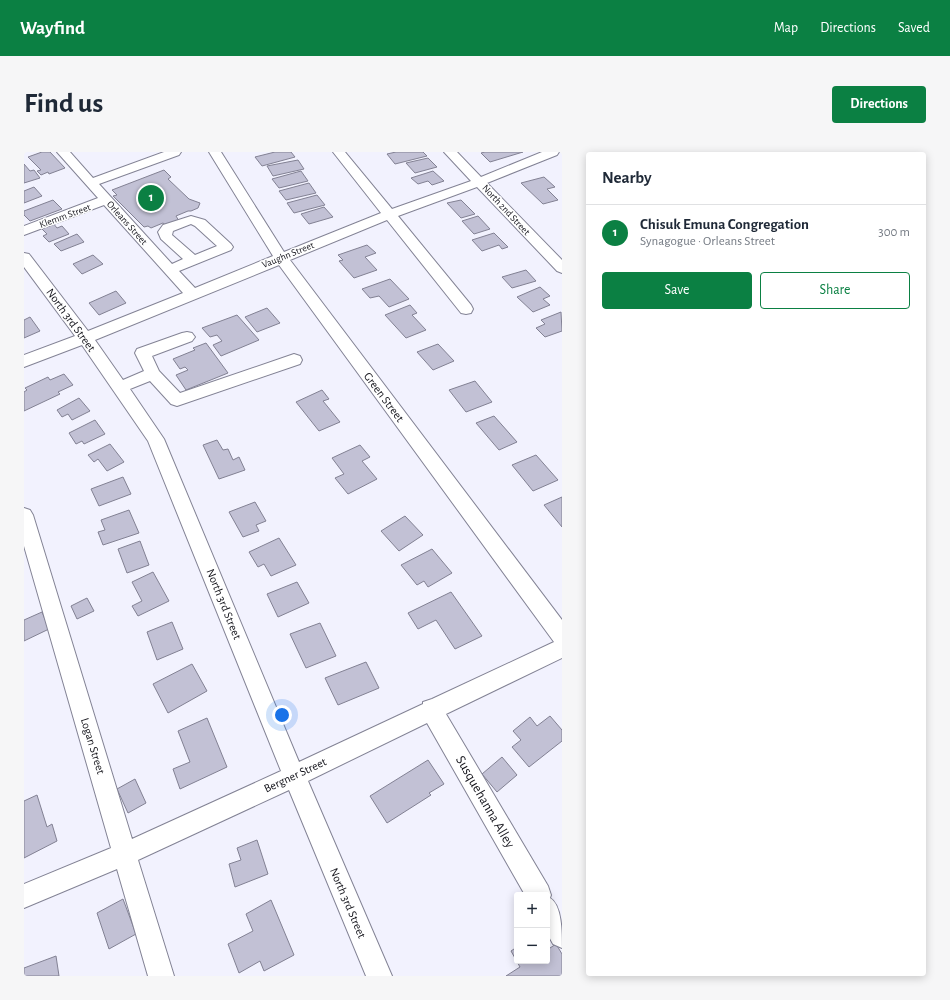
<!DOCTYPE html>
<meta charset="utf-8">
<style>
body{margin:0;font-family:"Alegreya Sans",sans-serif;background:#f6f6f7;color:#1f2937}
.controls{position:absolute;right:12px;bottom:12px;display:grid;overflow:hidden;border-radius:4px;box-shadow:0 2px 10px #0003}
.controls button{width:36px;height:36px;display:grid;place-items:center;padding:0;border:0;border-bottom:1px solid #e0e1e3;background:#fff;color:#1f2937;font:20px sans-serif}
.you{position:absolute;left:258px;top:563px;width:14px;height:14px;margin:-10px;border:3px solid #fff;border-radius:50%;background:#1a73e8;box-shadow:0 0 0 6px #1a73e833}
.badge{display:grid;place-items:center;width:26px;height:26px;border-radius:50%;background:#0b8043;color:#fff;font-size:13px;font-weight:700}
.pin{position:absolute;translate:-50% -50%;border:2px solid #fff;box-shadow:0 1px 4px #0006}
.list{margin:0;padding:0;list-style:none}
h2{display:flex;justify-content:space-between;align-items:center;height:52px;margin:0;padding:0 16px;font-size:17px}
h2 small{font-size:13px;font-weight:400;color:#747a83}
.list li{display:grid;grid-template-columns:26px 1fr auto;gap:12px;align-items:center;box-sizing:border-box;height:56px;padding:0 16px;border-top:1px solid #e0e1e3}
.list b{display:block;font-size:15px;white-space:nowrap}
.list p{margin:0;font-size:13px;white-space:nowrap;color:#747a83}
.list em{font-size:13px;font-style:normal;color:#747a83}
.actions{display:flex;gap:8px;padding:12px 16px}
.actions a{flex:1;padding:9px 0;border:1px solid #0b8043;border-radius:4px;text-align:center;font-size:14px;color:#0b8043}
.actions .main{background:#0b8043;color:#fff}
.map{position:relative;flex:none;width:538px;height:824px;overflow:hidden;border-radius:4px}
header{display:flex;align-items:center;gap:24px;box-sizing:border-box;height:56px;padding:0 20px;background:#0b8043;color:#fff}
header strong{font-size:19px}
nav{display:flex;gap:22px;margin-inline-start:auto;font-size:14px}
.intro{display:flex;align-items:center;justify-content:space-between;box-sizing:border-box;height:96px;padding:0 24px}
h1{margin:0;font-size:28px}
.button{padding:10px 18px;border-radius:4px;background:#0b8043;color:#fff;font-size:14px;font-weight:700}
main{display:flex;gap:24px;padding:0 24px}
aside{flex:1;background:#fff;border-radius:4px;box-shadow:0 2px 10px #0003}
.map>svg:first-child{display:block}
</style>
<header>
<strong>Wayfind</strong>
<nav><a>Map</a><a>Directions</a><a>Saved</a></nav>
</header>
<div class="intro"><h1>Find us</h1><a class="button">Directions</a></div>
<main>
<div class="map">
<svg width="538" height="824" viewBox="0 0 538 824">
<rect width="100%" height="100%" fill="#f2f2fe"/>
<!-- building -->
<path fill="#c2c1d5" stroke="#828193" d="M 18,0 L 26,0 L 41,16 L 25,22 L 24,20 L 17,23 L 13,19 L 17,18 L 4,5 Z
M 251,0 L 267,0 L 271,5 L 238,14 L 231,5 Z
M 372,0 L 399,0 L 403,4 L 371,12 L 363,2 Z
M 461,0 L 499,0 L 466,10 L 457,1 Z
M 404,6 L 413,15 L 391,21 L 382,11 Z
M 274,8 L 280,17 L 249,24 L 243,14 Z
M 0,12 L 6,19 L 10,18 L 16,26 L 0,31 Z
M 140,18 L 147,25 L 144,27 L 165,47 L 176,51 L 174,56 L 167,59 L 164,59 L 152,64 L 155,69 L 143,74 L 139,71 L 127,76 L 124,74 L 120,75 L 89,44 L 93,43 L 88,38 Z
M 277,19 L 284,29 L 255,36 L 248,27 Z
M 409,19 L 420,29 L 408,33 L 404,29 L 394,32 L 387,26 Z
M 520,25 L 531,35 L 523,37 L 534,48 L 519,52 L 497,31 Z
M 285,31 L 292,41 L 262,48 L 255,39 Z
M 10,35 L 18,44 L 0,51 L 0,39 Z
M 293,43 L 301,53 L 270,61 L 263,51 Z
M 29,48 L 38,57 L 6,69 L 0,63 L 0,59 Z
M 437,48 L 451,62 L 437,66 L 423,51 Z
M 300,55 L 309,65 L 285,72 L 277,62 Z
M 454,64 L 466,77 L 450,82 L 438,69 Z
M 29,71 L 33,76 L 38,74 L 45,82 L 25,90 L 19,84 L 23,82 L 17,76 Z
M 470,81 L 484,95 L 478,97 L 475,93 L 458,99 L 448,88 Z
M 53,82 L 60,90 L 37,99 L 30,92 Z
M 343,93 L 352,101 L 341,105 L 353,118 L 330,126 L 315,109 L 319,108 L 314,103 Z
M 69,103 L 79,112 L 58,122 L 49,112 Z
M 502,118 L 512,129 L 488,136 L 478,125 Z
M 366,127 L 385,147 L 365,155 L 355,144 L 346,146 L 338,137 Z
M 516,135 L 526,144 L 519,147 L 526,153 L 509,160 L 493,145 Z
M 92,139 L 102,151 L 75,163 L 65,151 Z
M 386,153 L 393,161 L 388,163 L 402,178 L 382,186 L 361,163 Z
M 243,156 L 256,171 L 233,180 L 221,165 Z
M 537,160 L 538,179 L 521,185 L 512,176 L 521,172 L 517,168 Z
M 213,163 L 235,188 L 197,204 L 189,193 L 198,189 L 193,183 L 186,185 L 178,176 Z
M 6,165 L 16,179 L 0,186 L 0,168 Z
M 182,191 L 204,221 L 162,238 L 152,223 L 164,218 L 161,215 L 156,217 L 149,207 L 171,198 L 169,196 Z
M 414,192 L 430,209 L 409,218 L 393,200 Z
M 40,222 L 49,233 L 34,240 L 36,242 L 0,259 L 0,240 L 3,238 L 1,236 L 24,225 L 26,228 Z
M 451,229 L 468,250 L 442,260 L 425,238 Z
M 298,238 L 305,247 L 299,249 L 316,270 L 295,279 L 272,250 Z
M 55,246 L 66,259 L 48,268 L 44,262 L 38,265 L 33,258 Z
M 470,264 L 493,290 L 475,298 L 452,271 Z
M 71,268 L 81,282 L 60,292 L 58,289 L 52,292 L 45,281 Z
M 193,288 L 199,298 L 204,297 L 209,308 L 215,305 L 221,318 L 195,327 L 179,293 Z
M 86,292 L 100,310 L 83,319 L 74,307 L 70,310 L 64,303 Z
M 336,293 L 346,305 L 338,309 L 353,327 L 324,342 L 311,326 L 320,322 L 308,306 Z
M 512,303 L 534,328 L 509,339 L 488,313 Z
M 99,325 L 107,342 L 75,354 L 67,337 Z
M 538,345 L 538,375 L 520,353 Z
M 231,350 L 242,369 L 232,373 L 235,379 L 219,385 L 205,360 Z
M 105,358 L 115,381 L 79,393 L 74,380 L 81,378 L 77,368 Z
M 381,364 L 399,383 L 375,399 L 357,379 Z
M 255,386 L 272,413 L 247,424 L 240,412 L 234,415 L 225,400 Z
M 116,389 L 125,413 L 103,421 L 94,397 Z
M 408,397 L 428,421 L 404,435 L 400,429 L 393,433 L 377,413 Z
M 129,420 L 145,449 L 114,464 L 108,454 L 118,449 L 108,430 Z
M 273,430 L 285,451 L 254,465 L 243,442 Z
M 427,440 L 458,484 L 431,497 L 412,468 L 394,477 L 384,461 Z
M 63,446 L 70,459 L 53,467 L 47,454 Z
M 18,460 L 25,477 L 0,489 L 0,468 Z
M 148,470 L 159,497 L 133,508 L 123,480 Z
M 296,471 L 312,504 L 282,516 L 266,482 Z
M 342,510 L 355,536 L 314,553 L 301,526 Z
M 168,512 L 183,539 L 144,561 L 129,532 Z
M 526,564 L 538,578 L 538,589 L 505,615 L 488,595 L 497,588 L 489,579 L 506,565 L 513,574 Z
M 183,566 L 203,615 L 156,637 L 149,617 L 166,610 L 154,579 Z
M 478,605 L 493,623 L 473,640 L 458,622 Z
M 404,608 L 420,632 L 405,641 L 407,643 L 363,671 L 346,644 Z
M 111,627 L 122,651 L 104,661 L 93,637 Z
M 13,643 L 23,675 L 28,672 L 33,689 L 0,706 L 0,649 Z
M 233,688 L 244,722 L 211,735 L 205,712 L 217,708 L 213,696 Z
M 99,747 L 112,782 L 85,797 L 73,761 Z
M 247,748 L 270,803 L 240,819 L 236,809 L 215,821 L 204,792 L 229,779 L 222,762 Z
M 532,792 L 538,802 L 538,824 L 482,824 L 496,815 L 487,799 L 493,795 L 493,809 L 523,809 L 523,798 Z
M 32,804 L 35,824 L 0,824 L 0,816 Z"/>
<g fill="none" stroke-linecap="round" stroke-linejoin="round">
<!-- minor casing -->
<g stroke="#838395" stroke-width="2">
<path id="minor" d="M 33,0 L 46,0 L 69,26 L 140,0 L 157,0 L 155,3 L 75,32 L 148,112 L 159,107 L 137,87 L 134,80 L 139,73 L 167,64 L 181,68 L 207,92 L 209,95 L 207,98 L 155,119 L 171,136 L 249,104 L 185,0 L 197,0 L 260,100 L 357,61 L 309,0 L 321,0 L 368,57 L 447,29 L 420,0 L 433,0 L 457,25 L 518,0 L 535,0 L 533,3 L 463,31 L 538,108 L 538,121 L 533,119 L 453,35 L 374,64 L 447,153 L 449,157 L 447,161 L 442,162 L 437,161 L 363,68 L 266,108 L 538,468 L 538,506 L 422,562 L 524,734 L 527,743 L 526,746 C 538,753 538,780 538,796 L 529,792 L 523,781 L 523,743 L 501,743 L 403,571 L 284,629 L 368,824 L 342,824 L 265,638 L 114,708 L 150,824 L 124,824 L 93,717 L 0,756 L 0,732 L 87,696 L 0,394 L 0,356 L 6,358 L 9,363 L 108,687 L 257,619 L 124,289 L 58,193 L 0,215 L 0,203 L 51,184 L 0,115 L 0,101 L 5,102 L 64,179 L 159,141 L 80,53 L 0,83 L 0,74 L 74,46 ZM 167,72 L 171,74 L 193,94 L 171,103 L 148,83 L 149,79 ZM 255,113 L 530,490 L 408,547 L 399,550 L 399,552 L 275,610 L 140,287 L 106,237 L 126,229 L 147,252 L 153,254 L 276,212 L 278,208 L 276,204 L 270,202 L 156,241 L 135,219 L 128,204 L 168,189 L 171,185 L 168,181 L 163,180 L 158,181 L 113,197 L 111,201 L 120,219 L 99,228 L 71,188 Z"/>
</g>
<!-- minor -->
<use href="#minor" fill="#fff" fill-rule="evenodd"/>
</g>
<g text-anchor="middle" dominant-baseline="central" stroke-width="3" stroke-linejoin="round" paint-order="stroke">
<!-- far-street labels -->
<g font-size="10" fill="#15151c" stroke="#fff">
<text transform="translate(482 58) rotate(47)">North 2nd Street</text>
<text transform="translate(41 64) rotate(-20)">Klemm Street</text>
<text transform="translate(103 71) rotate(48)">Orleans Street</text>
<text transform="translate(264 103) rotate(-22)">Vaughn Street</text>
</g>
<!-- street labels -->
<g font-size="12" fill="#15151c" stroke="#fff">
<text transform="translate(47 168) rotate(54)">North 3rd Street</text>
<text transform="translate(360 245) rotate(53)">Green Street</text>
<text transform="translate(200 452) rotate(68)">North 3rd Street</text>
<text transform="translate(69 594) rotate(73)">Logan Street</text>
<text transform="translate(271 623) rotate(-25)">Bergner Street</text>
<text transform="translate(324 751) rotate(67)">North 3rd Street</text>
</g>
<!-- near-street labels -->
<g font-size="14" fill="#15151c" stroke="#fff">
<text transform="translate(461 650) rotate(60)">Susquehanna Alley</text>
</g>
</g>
</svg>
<div class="controls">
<button>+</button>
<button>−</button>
</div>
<div class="you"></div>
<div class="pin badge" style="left:127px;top:46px">1</div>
</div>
<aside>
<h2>Nearby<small></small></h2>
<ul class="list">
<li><span class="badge">1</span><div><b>Chisuk Emuna Congregation</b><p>Synagogue · Orleans Street</p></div><em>300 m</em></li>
</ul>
<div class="actions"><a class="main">Save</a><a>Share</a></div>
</aside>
</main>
